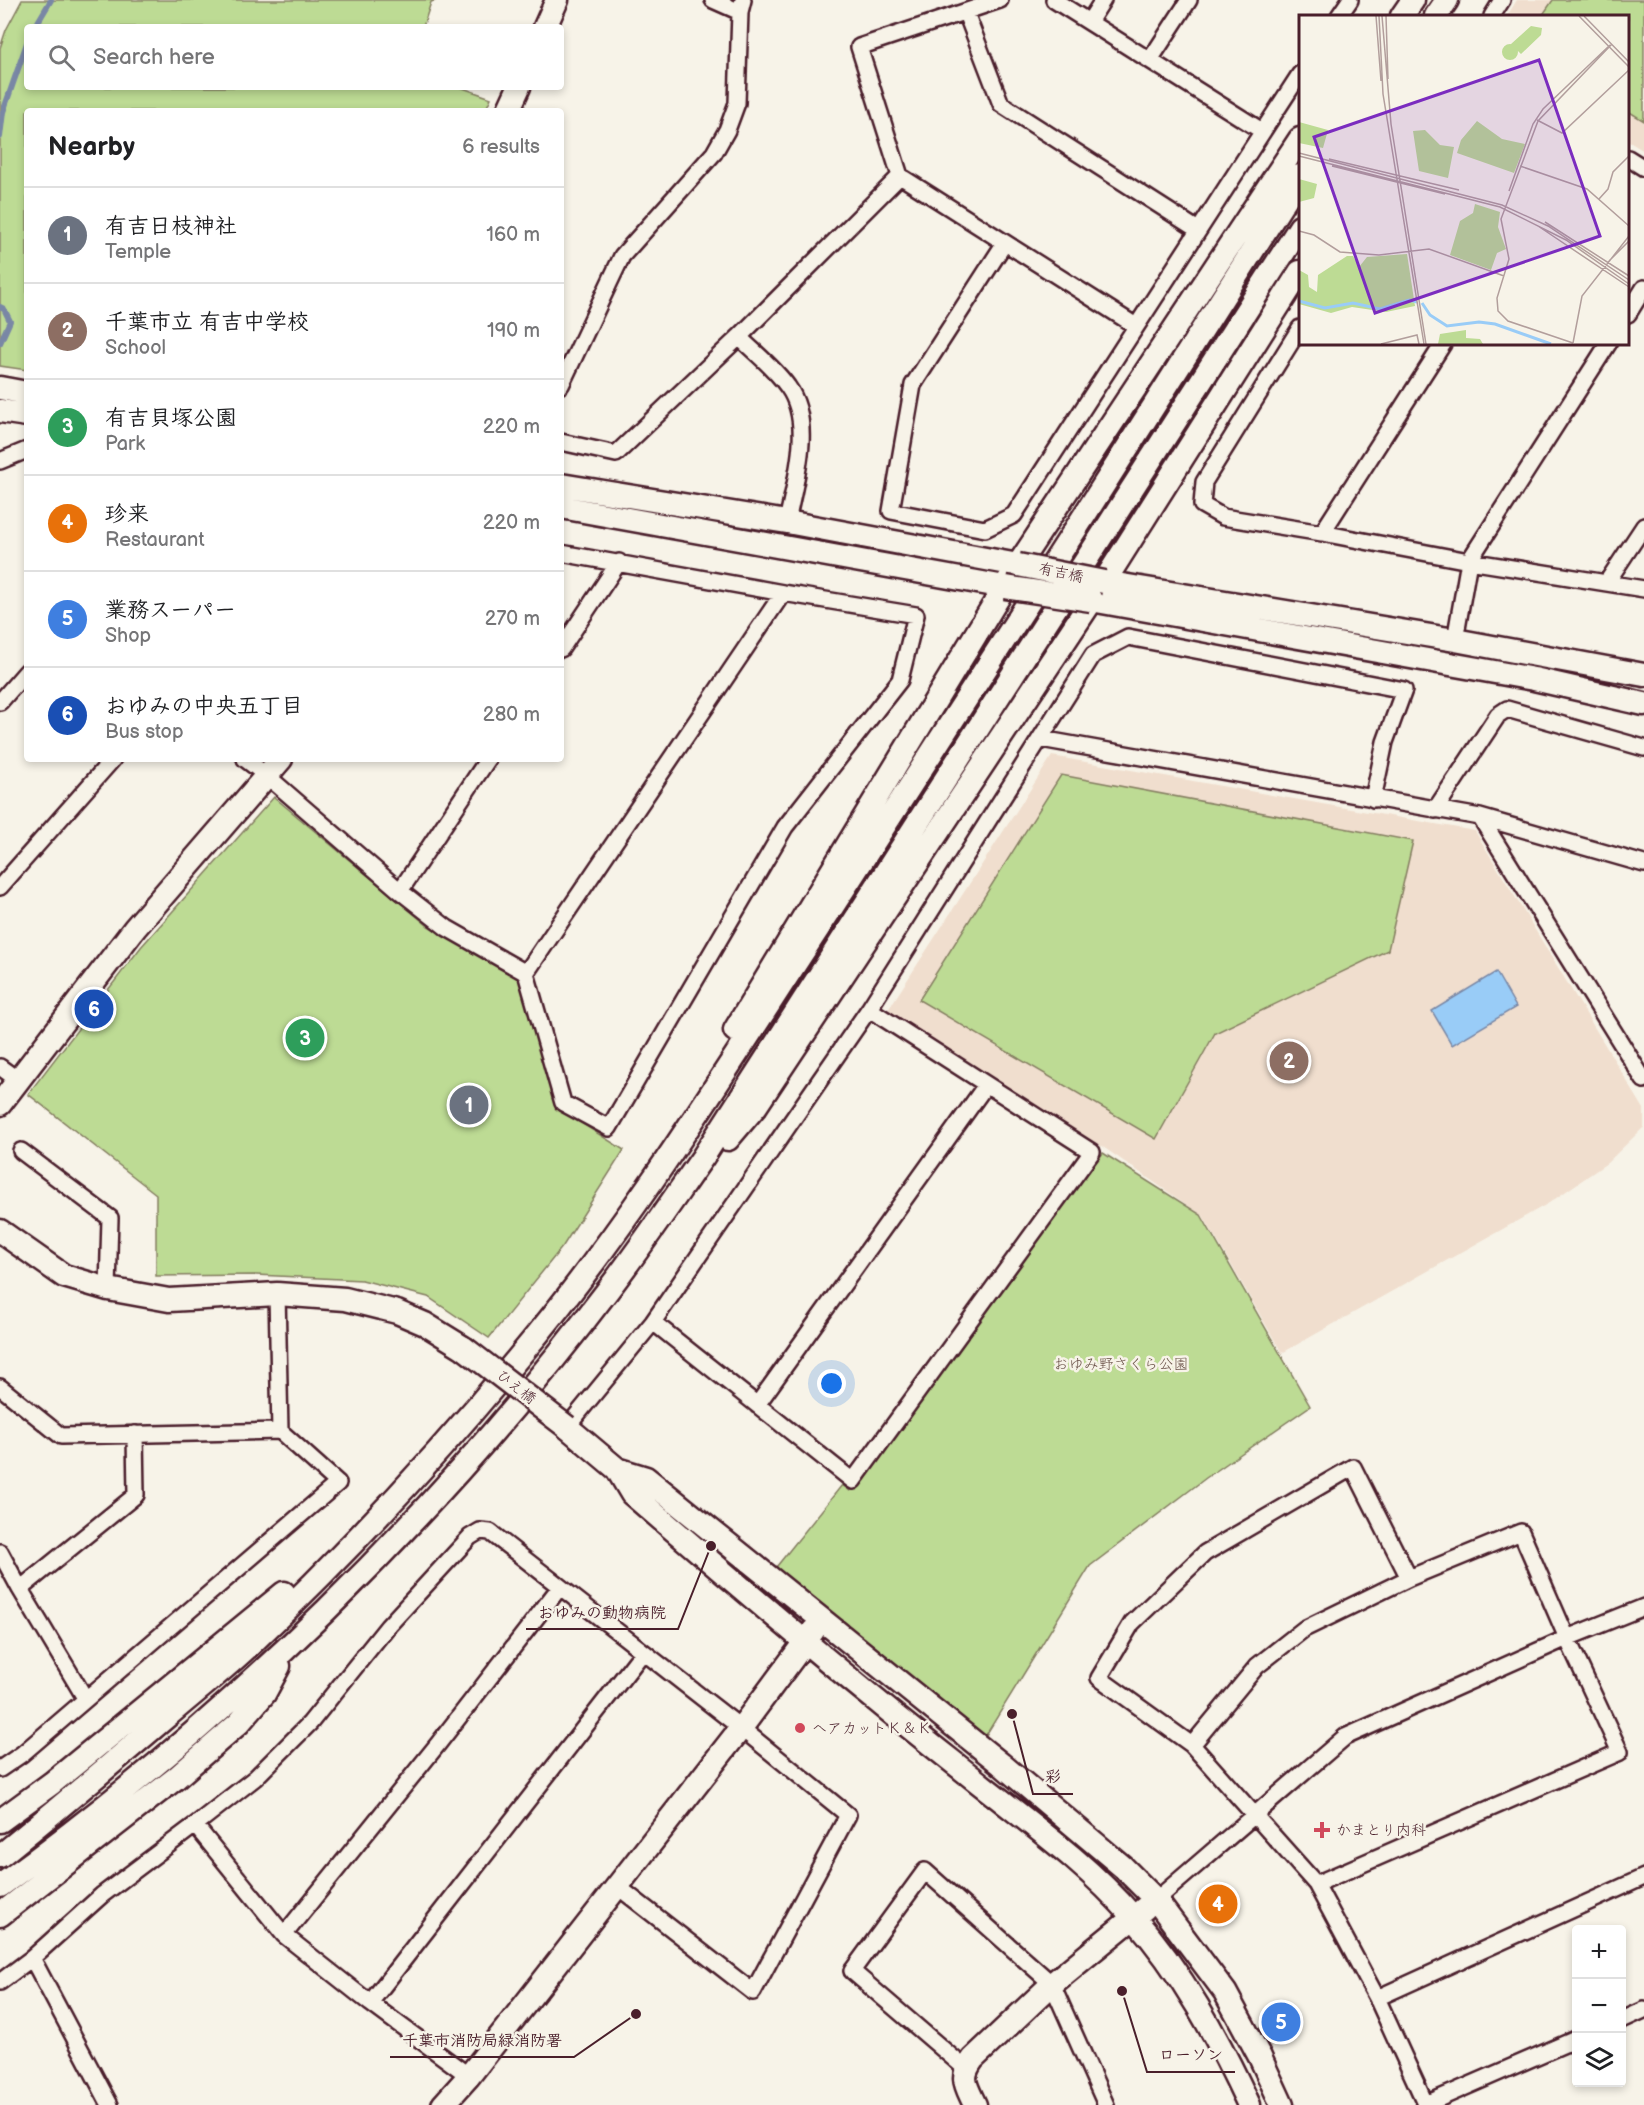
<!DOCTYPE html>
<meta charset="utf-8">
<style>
body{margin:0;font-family:"Balsamiq Sans","Klee One",sans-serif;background:#f2f2f2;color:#202124}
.controls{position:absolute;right:18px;bottom:18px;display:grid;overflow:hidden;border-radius:6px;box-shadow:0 3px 9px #0003}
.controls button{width:54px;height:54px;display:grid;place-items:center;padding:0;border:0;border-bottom:2px solid #e0e0e0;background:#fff;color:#202124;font:30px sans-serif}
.you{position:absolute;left:832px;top:1384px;width:21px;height:21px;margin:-15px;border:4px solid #fff;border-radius:50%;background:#1a73e8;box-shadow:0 0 0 9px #1a73e833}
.badge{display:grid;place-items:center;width:39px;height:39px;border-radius:50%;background:#d1495b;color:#fff;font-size:20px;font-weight:700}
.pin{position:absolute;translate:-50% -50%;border:3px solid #fff;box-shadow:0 2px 6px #0006}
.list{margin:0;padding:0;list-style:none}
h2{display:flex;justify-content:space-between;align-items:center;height:78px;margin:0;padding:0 24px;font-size:26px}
h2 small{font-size:20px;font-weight:400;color:#757577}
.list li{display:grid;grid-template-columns:39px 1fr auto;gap:18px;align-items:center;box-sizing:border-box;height:96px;padding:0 24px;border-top:2px solid #e0e0e0}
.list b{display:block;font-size:22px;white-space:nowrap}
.list p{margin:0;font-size:20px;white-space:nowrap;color:#757577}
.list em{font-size:20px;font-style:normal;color:#757577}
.icon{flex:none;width:33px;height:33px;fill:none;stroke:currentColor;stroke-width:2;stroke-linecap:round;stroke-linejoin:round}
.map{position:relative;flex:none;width:1644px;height:2105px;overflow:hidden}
.search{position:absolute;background:#fff;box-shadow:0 3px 9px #0003;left:24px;top:24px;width:540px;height:66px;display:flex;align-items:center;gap:15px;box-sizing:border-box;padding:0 21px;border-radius:6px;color:#757577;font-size:22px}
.panel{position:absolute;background:#fff;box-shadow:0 3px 9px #0003;left:24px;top:108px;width:540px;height:654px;border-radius:6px}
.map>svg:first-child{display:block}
</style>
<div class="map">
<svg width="1644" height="2105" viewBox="0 0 1644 2105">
<rect width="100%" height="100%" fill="#f7f3e8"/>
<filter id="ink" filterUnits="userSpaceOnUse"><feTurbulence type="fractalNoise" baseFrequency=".0167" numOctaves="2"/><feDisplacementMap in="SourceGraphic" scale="12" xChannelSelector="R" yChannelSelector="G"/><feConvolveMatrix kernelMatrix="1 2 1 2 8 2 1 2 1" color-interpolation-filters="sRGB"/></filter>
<g filter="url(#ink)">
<!-- built -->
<path fill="#f0dece" d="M 1517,0 L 1644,0 L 1644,151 L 1628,141 L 1628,16 L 1507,16 Z
M 1052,756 L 1475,831 L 1644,1109 L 1644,1127 L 1607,1163 L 1549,1203 L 1282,1353 L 1203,1216 L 1106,1149 L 886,1013 Z"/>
<!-- green -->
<path fill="#bddb94" stroke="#847d60" stroke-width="1.5" d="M 22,0 L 437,0 L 431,2 L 423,27 L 27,27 L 27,87 L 460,87 L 491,98 L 485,111 L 27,111 L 27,370 L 0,366 L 0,48 L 6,30 Z
M 1553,0 L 1644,0 L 1644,121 L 1628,111 L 1628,16 L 1542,16 Z
M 1061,775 L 1413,841 L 1388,950 L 1215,1033 L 1156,1139 L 919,1000 Z
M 274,797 L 428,926 L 524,981 L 556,1107 L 624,1150 L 563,1246 L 489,1338 L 428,1297 L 362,1280 L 256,1275 L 156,1276 L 156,1194 L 28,1094 L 141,947 Z
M 1103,1153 L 1201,1215 L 1310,1406 L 1206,1478 L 1090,1566 L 983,1740 L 773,1571 L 842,1485 L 850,1491 Z"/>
<!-- water -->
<path fill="#99ccf7" stroke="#7987a5" stroke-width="1.5" d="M 1496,972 L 1516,1007 L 1452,1045 L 1432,1011 Z"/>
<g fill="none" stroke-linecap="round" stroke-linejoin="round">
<!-- stream -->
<path stroke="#7987a5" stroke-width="6" d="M 35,27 L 51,0
M 0,137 L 3,112 L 27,43
M 0,307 L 4,309 L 10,321 L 0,343"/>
<!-- street casing -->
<g stroke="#4a1f2b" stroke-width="20">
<path id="street" d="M 713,0 L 740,12
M 1000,0 L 859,47 L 900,176 L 1136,326
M 1054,0 L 1262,131
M 966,13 L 1001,104 L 1198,230
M 1339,16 L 1350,0
M 1492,16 L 1502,0
M 1089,22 L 1103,0
M 1150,60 L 1189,0
M 1628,158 L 1644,168
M 1004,244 L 913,385 L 891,511 L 985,529 L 1014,515 L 1300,74
M 1628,314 L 1644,288
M 1300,328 L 1204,482 L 1202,505 L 1223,517 L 1322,533 L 1469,561 L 1644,589
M 739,337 C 755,353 775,368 788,387 C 814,423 795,481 787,522
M 561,385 L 622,256 L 714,153 L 727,130 L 737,103 L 740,12 L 743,0
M 561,442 L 616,454 L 739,337 L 900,176
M 0,461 L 27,450
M 1322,533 L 1443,344
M 1607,582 L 1644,526
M 1455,640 L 1469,561 L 1608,344
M 561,649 L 619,562
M 0,702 L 27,671
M 1041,739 L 1480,817 L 1644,864
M 245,759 L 266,775 L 400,891 L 447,928 L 526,973 L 563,1103 L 609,1128 L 785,827 L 900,680 L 916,615 L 783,593 L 561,553
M 1435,810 L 1498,715 L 1507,709 L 1644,748
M 1480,817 L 1644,1080
M 0,887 L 113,759
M 400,891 L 488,759
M 526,973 L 783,593
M 0,1067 L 18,1080
M 21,1151 L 110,1218 L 108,1289
M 653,1322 L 853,1481 L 1092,1152 L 869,1009
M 0,1387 L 61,1436 L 280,1431
M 757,1405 L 986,1085
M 567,1427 L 653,1322 L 869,1009 L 1093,655 L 1128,637 L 1404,690 L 1385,742 L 1373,799
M 0,1552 L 20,1589 L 85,1698
M 1409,1578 L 1353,1467 L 1205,1553 L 1132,1623 L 1099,1678 L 1192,1745 L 1316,1884 L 1377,1998 L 1426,2105
M 20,1589 L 136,1495 L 135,1434
M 1192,1745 L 1257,1666 L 1304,1629 L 1409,1578 L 1521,1532 L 1567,1638 L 1620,1752 L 1316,1884
M 0,1769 L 22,1754 L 338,1483 L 280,1431 L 277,1294
M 1156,1900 L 1345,1737 L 1567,1638 L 1644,1607
M 284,1935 L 438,1744 L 560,1587
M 32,1958 L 110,2105
M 0,1982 L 32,1958 L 102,1895 L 195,1825
M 1377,1998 L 1644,1877
M 370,2003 L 643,1652
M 1622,2020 L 1644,2010
M 966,2069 L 852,1971 L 925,1871 L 1052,1984 L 1106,2105
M 469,2076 L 370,2003 L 284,1935 L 195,1825 L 255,1778 L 310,1723 L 388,1626 L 470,1537 L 480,1531 L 490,1532 L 741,1728 L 848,1815 L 753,1992 L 617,1886
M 1424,2105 L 1576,2039"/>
</g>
<!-- secondary casing -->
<g stroke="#4a1f2b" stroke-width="27">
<path id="secondary" d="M 1402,16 L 1413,0
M 1436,16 L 1447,0
M 545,27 L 557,0
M 508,111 L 519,87
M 0,388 L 27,393
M 0,411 L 27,415
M 561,485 L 787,522 L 1018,565
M 561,507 L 1005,587
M 1104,582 L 1455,640 L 1644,675
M 1091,600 L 1534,679 L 1644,704
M 735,1030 L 1018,565 L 1300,139
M 0,1104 L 135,928 L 281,759
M 728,1139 L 756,1106 L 1104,582 L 1300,272
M 0,1231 L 64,1276 L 108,1289 L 169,1300 L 277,1294 L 345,1299 L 397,1312 L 425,1324 L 464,1348
M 567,1427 L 617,1469 L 632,1494 C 713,1564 794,1634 877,1701 C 912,1730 948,1758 983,1786 C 1035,1827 1090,1867 1133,1917 C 1182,1972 1218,2038 1249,2105
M 617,1469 L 646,1478 L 1001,1764 L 1123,1867 L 1156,1900 L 1225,1992 L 1260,2057 L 1282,2105
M 0,1821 L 52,1783 L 284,1593
M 0,1856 C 56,1811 110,1765 165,1718 C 195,1692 226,1668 254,1641 C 348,1552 436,1457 518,1358 C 636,1218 731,1061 831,909 C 989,666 1145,421 1300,176
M 0,1886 C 230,1719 436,1517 608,1290 C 641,1247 672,1201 703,1157 L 1300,227
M 0,1915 L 176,1778 L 239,1723 L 264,1694 L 279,1666
M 443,2105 L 469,2076 L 741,1728 L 813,1631
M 975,2105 C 966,2085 959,2078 973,2059 L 1052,1984 L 1145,1908"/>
</g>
<!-- street -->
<use href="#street" stroke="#f7f3e8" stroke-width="15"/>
<!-- secondary -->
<use href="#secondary" stroke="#f7f3e8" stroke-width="22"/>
<!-- secondary-bridge casing -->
<g stroke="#4a1f2b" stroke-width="27" stroke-linecap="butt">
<path id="secondary-bridge" d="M 1018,565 L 1104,582
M 1005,587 L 1091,600
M 464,1348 L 567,1427"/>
</g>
<!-- secondary-bridge -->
<use href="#secondary-bridge" stroke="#f7f3e8" stroke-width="22"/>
</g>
</g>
<!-- markers -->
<g fill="#d1495b" stroke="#f7f3e8" stroke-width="2">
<circle cx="800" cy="1728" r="6"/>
<path d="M1319 1821h6v6h6v6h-6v6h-6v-6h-6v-6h6z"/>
</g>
<g text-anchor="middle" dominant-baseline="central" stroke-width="5" stroke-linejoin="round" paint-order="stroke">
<!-- street labels -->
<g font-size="15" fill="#4a1f2b" stroke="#f7f3e8">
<text transform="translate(1061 573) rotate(12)">有吉橋</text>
<text transform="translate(516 1387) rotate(38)">ひえ橋</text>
</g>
<!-- park labels -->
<g font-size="15" fill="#674e45" stroke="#f7f3e8">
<text x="1121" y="1364">おゆみ野さくら公園</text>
</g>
<!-- poi labels -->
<g font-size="15" fill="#4a1f2b" stroke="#f7f3e8" text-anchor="start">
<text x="812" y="1728">ヘアカットＫ＆Ｋ</text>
<text x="1336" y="1830">かまとり内科</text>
</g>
</g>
<!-- overview -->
<g transform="translate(1299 15)">
<rect width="330" height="330" fill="#f7f3e8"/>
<path d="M 232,11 L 243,13 L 242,20 L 222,39 L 212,29 ZM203 37a8 8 0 1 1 16 0a8 8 0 1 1-16 0ZM 178,106 L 203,124 L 226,129 L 215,158 L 158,138 L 162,125 ZM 0,107 L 29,115 L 24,133 L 0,128 ZM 126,115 L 141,130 L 155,132 L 149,163 L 120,156 L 114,116 ZM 0,164 L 18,169 L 15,183 L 0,187 ZM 176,189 L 201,197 L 199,212 L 207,234 L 198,238 L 192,255 L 151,240 L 161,206 L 174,198 ZM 108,239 L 116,291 L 87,297 L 53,292 L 32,298 L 0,289 L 0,255 L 9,260 L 10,272 L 18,277 L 19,260 L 48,241 L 54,241 L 60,252 L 68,242 ZM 167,315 L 167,323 L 181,324 L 184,329 L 139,329 L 141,319 Z" fill="#bddb94"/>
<path fill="none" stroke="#99ccf7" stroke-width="3" d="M 0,286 L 26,293 L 54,288 L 81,294 L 110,285 L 118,287M 123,288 L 131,300 L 148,311 L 180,307 L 196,309 L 252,329"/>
<path fill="none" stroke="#b29e9c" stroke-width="1.5" d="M 77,1 L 82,66M 80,1 L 84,79 L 125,329M 83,1 L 92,109 L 127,329M 87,1 L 89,64M 280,1 L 330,52M 285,1 L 330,47M 238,105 L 263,118 L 330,55M 0,138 L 203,190 L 249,211 L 330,265M 0,141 L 201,192 L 267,225 L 330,269M 30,144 L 160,175M 33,151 L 146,179M 221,151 L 288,174 L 330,211M 210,176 L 234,109 L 244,94 L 311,30M 300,184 L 309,174 L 314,157 L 330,141M 246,207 L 330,261M 239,211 L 330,272M 0,216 L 15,220 L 41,237 L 80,240 L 130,234 L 205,261M 310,246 L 330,226M 274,328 L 209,306 L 199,296 L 198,283 L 210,244 L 202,204 L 239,106 L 313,29M 274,328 L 283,281 L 330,221M 82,329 L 118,320 L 120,329"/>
<path fill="#7b2cbf" fill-opacity="0.15" stroke="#7b2cbf" stroke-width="3" d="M 240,45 L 301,221 L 76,298 L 15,122 Z"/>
<rect width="330" height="330" fill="none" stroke="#4a1f2b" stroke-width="3"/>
</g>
<!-- callouts -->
<path fill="none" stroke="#4a1f2b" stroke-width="2" d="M711 1546L678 1629H526M1012 1714L1033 1794H1073M636 2014L574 2057H390M1122 1991L1147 2072H1235"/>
<g fill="#4a1f2b" stroke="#f7f3e8" stroke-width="2">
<circle cx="711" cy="1546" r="6"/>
<circle cx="1012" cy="1714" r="6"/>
<circle cx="636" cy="2014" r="6"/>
<circle cx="1122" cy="1991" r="6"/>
</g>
<g font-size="16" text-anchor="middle" font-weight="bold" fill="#4a1f2b" stroke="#f7f3e8" stroke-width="5" stroke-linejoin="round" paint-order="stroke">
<text x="602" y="1618">おゆみの動物病院</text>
<text x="1053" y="1782">彩</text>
<text x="482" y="2046">千葉市消防局緑消防署</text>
<text x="1191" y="2060">ローソン</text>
</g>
</svg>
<div class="controls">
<button>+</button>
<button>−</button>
<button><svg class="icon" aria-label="layers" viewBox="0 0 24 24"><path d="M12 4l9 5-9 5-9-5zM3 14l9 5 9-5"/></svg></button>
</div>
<div class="you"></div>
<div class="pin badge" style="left:469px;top:1105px;background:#6b7280">1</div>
<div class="pin badge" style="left:1289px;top:1061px;background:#8d6e63">2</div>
<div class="pin badge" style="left:305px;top:1038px;background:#2e9e5b">3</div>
<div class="pin badge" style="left:1218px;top:1904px;background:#e8710a">4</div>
<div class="pin badge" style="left:1281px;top:2022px;background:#3f7fe0">5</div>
<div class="pin badge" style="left:94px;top:1009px;background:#1a4fb4">6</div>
<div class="search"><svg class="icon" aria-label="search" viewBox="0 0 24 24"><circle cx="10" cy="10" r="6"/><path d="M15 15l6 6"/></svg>Search here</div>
<section class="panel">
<h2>Nearby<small>6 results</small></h2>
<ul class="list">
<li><span class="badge" style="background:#6b7280">1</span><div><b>有吉日枝神社</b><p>Temple</p></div><em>160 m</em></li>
<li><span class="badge" style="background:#8d6e63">2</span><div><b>千葉市立 有吉中学校</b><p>School</p></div><em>190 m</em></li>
<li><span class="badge" style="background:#2e9e5b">3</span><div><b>有吉貝塚公園</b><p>Park</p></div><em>220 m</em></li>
<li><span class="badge" style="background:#e8710a">4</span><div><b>珍来</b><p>Restaurant</p></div><em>220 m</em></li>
<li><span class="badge" style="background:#3f7fe0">5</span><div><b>業務スーパー</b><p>Shop</p></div><em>270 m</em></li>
<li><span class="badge" style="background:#1a4fb4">6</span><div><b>おゆみの中央五丁目</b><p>Bus stop</p></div><em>280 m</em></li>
</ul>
</section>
</div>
